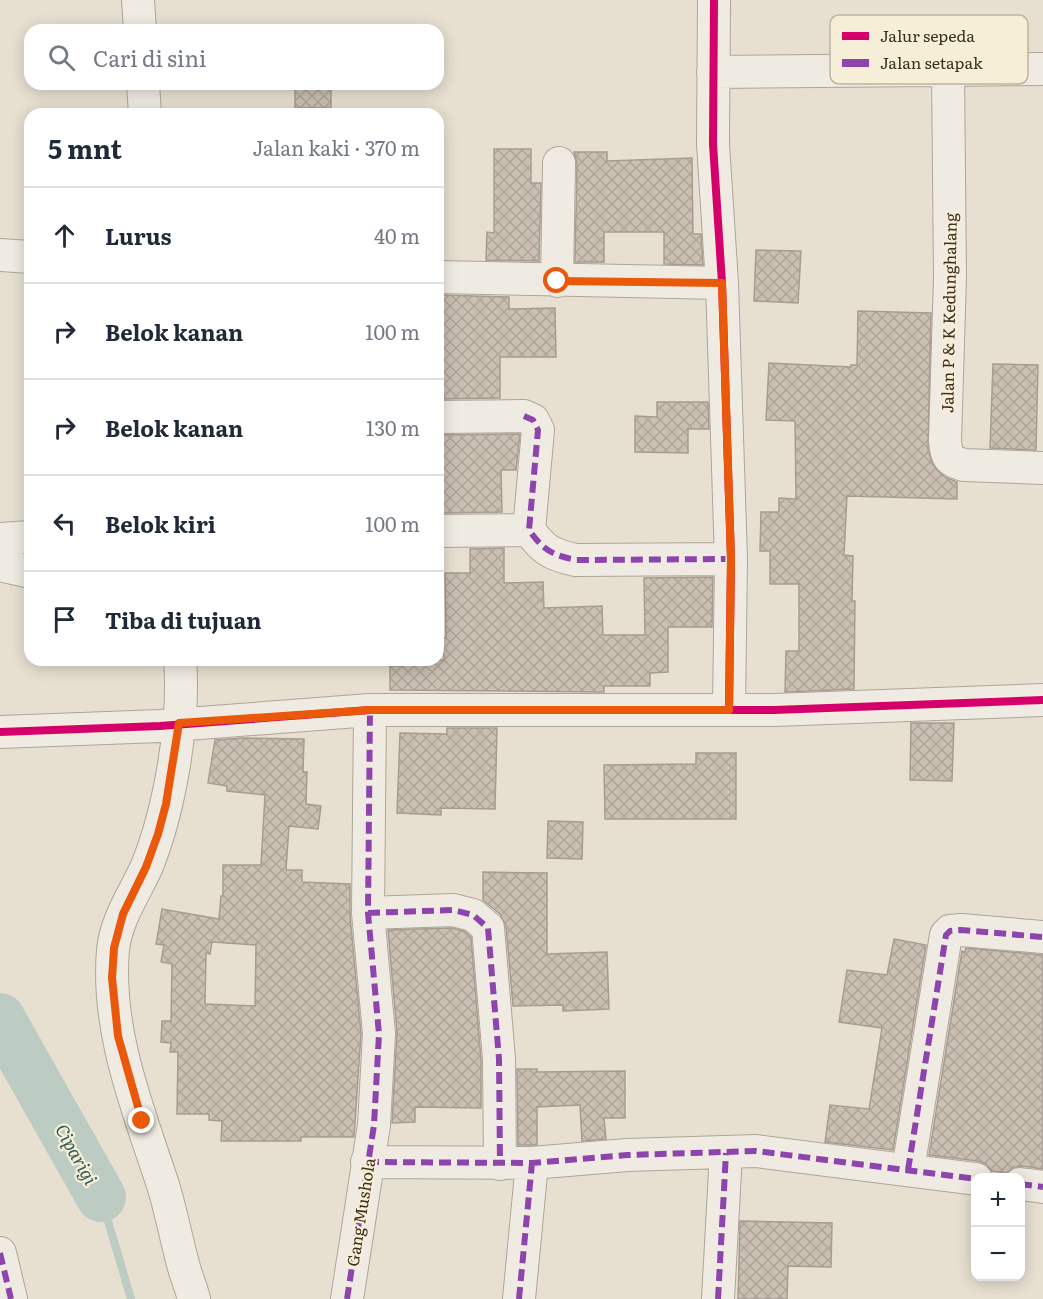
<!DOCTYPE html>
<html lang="id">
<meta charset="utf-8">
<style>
body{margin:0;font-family:Literata,serif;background:#f2f2f3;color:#1f2937}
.controls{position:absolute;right:18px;bottom:18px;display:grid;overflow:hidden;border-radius:12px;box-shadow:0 3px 15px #0003}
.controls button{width:54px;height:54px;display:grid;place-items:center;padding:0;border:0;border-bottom:2px solid #e0e1e3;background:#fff;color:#1f2937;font:30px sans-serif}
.stop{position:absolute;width:18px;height:18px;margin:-14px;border:4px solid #ea580c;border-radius:50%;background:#fff}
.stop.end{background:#ea580c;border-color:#fff;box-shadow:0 2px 6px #0008}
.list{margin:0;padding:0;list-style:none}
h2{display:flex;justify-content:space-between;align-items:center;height:78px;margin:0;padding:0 24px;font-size:26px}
h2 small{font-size:20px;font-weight:400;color:#747a83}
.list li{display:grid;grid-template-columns:39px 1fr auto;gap:18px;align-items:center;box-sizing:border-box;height:96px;padding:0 24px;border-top:2px solid #e0e1e3}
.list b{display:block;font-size:22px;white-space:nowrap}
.list em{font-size:20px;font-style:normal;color:#747a83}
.icon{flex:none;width:33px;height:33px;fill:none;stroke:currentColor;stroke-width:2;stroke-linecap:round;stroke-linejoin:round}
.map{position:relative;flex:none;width:1043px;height:1299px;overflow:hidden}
.search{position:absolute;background:#fff;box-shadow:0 3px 15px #0003;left:24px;top:24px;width:420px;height:66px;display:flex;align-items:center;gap:15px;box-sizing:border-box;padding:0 21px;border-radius:18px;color:#747a83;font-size:22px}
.panel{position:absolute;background:#fff;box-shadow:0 3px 15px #0003;left:24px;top:108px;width:420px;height:558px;border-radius:18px}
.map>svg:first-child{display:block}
</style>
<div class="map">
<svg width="1043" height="1299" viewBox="0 0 1043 1299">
<defs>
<pattern id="building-cross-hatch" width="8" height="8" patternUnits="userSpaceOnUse" patternTransform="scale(1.5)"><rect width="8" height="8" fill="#cbbfb2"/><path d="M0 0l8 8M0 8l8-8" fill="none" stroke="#afa499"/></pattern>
</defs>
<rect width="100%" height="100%" fill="#e7e0d1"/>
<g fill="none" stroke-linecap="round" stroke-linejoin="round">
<!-- stream -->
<path stroke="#bcccc2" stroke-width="8" d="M 101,1197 L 131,1299"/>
<!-- river -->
<path stroke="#bcccc2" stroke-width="50" d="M 0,1018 L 101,1197"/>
</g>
<!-- building -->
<path fill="url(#building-cross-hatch)" stroke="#a89c90" stroke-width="1.5" fill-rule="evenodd" d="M 295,84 L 331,84 L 331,108 L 295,108 Z
M 494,149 L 531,149 L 531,183 L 541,183 L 539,261 L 486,260 L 487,232 L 494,233 Z
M 574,152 L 607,152 L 607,161 L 692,158 L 693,234 L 701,234 L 703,265 L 664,264 L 664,232 L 604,232 L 604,262 L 575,262 L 577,163 Z
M 756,250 L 801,251 L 798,303 L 754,301 Z
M 438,295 L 509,297 L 509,309 L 555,308 L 556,357 L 500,357 L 500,398 L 438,399 Z
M 858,311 L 931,313 L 928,449 L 931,460 L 937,470 L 945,477 L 957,482 L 957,499 L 847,496 L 844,555 L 853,556 L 852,601 L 855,601 L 854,689 L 785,692 L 786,651 L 799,651 L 799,584 L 770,584 L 770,551 L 760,551 L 761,512 L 779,512 L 779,498 L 796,499 L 795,421 L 766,420 L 769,363 L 851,367 L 851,365 L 857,365 Z
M 993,364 L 1038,365 L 1036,450 L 990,448 Z
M 657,402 L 708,402 L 709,429 L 688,429 L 688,453 L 635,452 L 635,416 L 657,417 Z
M 520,434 L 516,470 L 501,470 L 502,512 L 438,513 L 438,435 Z
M 504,548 L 504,583 L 543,582 L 544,608 L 602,606 L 603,635 L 645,635 L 644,578 L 713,577 L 712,627 L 668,627 L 668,672 L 650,673 L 650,686 L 604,686 L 604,692 L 390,690 L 390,666 L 403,666 L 402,660 L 444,660 L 443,638 L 446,638 L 445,573 L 470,573 L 470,549 Z
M 911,723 L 954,723 L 952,781 L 910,780 Z
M 447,728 L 497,728 L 495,809 L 441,808 L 441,815 L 397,813 L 400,733 L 447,734 Z
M 243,738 L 304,739 L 303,772 L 307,772 L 306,804 L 321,806 L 318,829 L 289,826 L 286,870 L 302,870 L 302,882 L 350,884 L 350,915 L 361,1034 L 354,1137 L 301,1137 L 301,1141 L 221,1141 L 222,1121 L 209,1120 L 209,1114 L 177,1114 L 178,1052 L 170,1052 L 171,1043 L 161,1042 L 162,1021 L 171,1021 L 172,964 L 161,962 L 164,945 L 156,944 L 162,909 L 219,919 L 221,896 L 223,896 L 223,865 L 261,865 L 265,795 L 227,791 L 227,786 L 208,783 L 215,740 ZM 212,942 L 256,945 L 255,1006 L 205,1004 L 206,953 L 210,954 Z
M 696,753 L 736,753 L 736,819 L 605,819 L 604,765 L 696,764 Z
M 548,821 L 583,822 L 582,859 L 547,858 Z
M 483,872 L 547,873 L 547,954 L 607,952 L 609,1009 L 563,1011 L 563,1005 L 513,1006 L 506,926 L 500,914 L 483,900 Z
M 451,928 L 464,931 L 471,937 L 481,1060 L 481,1108 L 415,1107 L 415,1122 L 392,1123 L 397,1032 L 388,930 Z
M 894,939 L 926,945 L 893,1150 L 825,1142 L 830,1105 L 869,1109 L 882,1028 L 839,1022 L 847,970 L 887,975 Z
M 966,948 L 1043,955 L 1043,1169 L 1022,1166 L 1014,1167 L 1006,1173 L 992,1171 L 986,1164 L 978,1161 L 929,1155 L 962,951 L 965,952 Z
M 517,1069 L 537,1069 L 537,1072 L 625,1071 L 625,1118 L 604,1118 L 606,1139 L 582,1141 L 580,1105 L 537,1107 L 537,1145 L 518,1145 Z
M 740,1221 L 832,1223 L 831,1267 L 788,1266 L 787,1299 L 738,1299 Z"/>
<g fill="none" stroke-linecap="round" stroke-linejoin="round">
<!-- street casing -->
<g stroke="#ada599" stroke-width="34">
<path id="street" d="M 138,0 L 140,30
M 714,0 L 713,144 L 722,283 L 731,559 L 729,710
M 948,71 L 950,277 L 945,441 C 947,458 948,460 964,465 L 1043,468
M 713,72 L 1043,69
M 143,84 L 145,114
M 0,255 L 30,257
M 438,277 L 722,283
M 557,281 L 559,163
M 438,417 L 524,416 L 533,420 L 538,430 L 529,530 C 543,550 552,555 576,560 L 731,559
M 438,531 L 529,530
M 0,539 L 30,537
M 0,565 L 30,572
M 180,660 C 185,721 170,809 147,866 C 135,893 116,919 113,950 C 106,1031 138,1109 163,1185 C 171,1211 176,1238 183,1264 C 186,1276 191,1287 194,1299
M 0,732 L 160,726 L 370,710 L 774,710 L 1043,700
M 368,913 L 453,910 L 473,915 L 488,928 L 499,1059 L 500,1164
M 367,1162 L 532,1163 L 627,1155 L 756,1151 L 976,1179
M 908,1170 L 946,935 L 950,931 L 961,930 L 1043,937
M 1020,1184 L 1043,1187
M 0,1253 L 11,1299
M 347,1299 L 374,1125 L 379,1034 L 368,913 L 370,710
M 519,1299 L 532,1163
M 718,1299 L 726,1153"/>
</g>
<!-- street -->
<use href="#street" stroke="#efebe3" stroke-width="32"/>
<!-- quiet -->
<path stroke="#8e44ad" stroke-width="6" stroke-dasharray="12 6" stroke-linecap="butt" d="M 524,416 L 533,420 L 538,430 L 529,530 C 543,550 552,555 576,560 L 731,559
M 368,913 L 453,910 L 473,915 L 488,928 L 499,1059 L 500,1164
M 367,1162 L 532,1163 L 627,1155 L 756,1151 L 976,1179
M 908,1170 L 946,935 L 950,931 L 961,930 L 1043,937
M 1020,1184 L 1043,1187
M 0,1253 L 11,1299
M 347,1299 L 374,1125 L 379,1034 L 368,913 L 370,710
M 519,1299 L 532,1163
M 718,1299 L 726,1153"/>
<!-- cycleway casing -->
<g stroke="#f7eed8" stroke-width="11">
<path id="cycleway" d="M 714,0 L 713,144 L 722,283 L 731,559 L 729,710
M 0,732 L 160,726 L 370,710 L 774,710 L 1043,700"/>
</g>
<!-- cycleway -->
<use href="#cycleway" stroke="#d6006c" stroke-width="8"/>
</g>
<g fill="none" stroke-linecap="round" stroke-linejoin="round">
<!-- route -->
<path stroke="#ea580c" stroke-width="8" d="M 142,1121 L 118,1036 L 112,978 L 114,948 L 123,914 L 146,867 L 158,834 L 166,804 L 179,723 L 370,710 L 729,710 L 731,559 L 722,283 L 557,281"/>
</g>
<g text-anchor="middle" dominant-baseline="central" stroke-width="4.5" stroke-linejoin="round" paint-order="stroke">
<!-- street labels -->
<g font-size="16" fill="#3d2e20" stroke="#f7eed8">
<text transform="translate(948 313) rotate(-89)">Jalan P &amp; K Kedunghalang</text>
<text transform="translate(360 1212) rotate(-81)">Gang Mushola</text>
</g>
<!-- water labels -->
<g font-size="18" font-style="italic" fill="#2f5d5a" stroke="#f7eed8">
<text transform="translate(77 1154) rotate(61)">Ciparigi</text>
</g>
</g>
<!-- legend -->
<rect x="830" y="15" width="198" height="69" rx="9" fill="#f7eed8" stroke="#bfb4a1" stroke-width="1.5"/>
<rect x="842" y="32" width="27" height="8" fill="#d6006c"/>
<rect x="842" y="59" width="27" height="8" fill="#8e44ad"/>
<g font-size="16" fill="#3d2e20">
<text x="880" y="42">Jalur sepeda</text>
<text x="880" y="69">Jalan setapak</text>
</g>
</svg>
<div class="controls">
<button>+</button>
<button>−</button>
</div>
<div class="stop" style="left:557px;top:281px"></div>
<div class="stop end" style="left:142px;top:1121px"></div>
<div class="search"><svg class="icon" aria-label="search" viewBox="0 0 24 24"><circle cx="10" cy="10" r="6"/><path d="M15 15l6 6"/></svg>Cari di sini</div>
<section class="panel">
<h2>5 mnt<small>Jalan kaki · 370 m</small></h2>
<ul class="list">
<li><svg class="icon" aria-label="ahead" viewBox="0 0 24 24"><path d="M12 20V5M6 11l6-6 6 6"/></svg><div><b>Lurus</b></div><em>40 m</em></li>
<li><svg class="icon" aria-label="right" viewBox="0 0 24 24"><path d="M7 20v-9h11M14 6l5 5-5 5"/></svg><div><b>Belok kanan</b></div><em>100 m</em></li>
<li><svg class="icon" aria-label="right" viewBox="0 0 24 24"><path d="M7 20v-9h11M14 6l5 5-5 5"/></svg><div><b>Belok kanan</b></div><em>130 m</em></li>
<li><svg class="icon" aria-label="left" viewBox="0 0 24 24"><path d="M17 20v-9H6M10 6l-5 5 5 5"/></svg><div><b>Belok kiri</b></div><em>100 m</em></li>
<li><svg class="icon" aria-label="arrive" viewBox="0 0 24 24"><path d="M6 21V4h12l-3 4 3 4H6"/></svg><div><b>Tiba di tujuan</b></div></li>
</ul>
</section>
</div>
